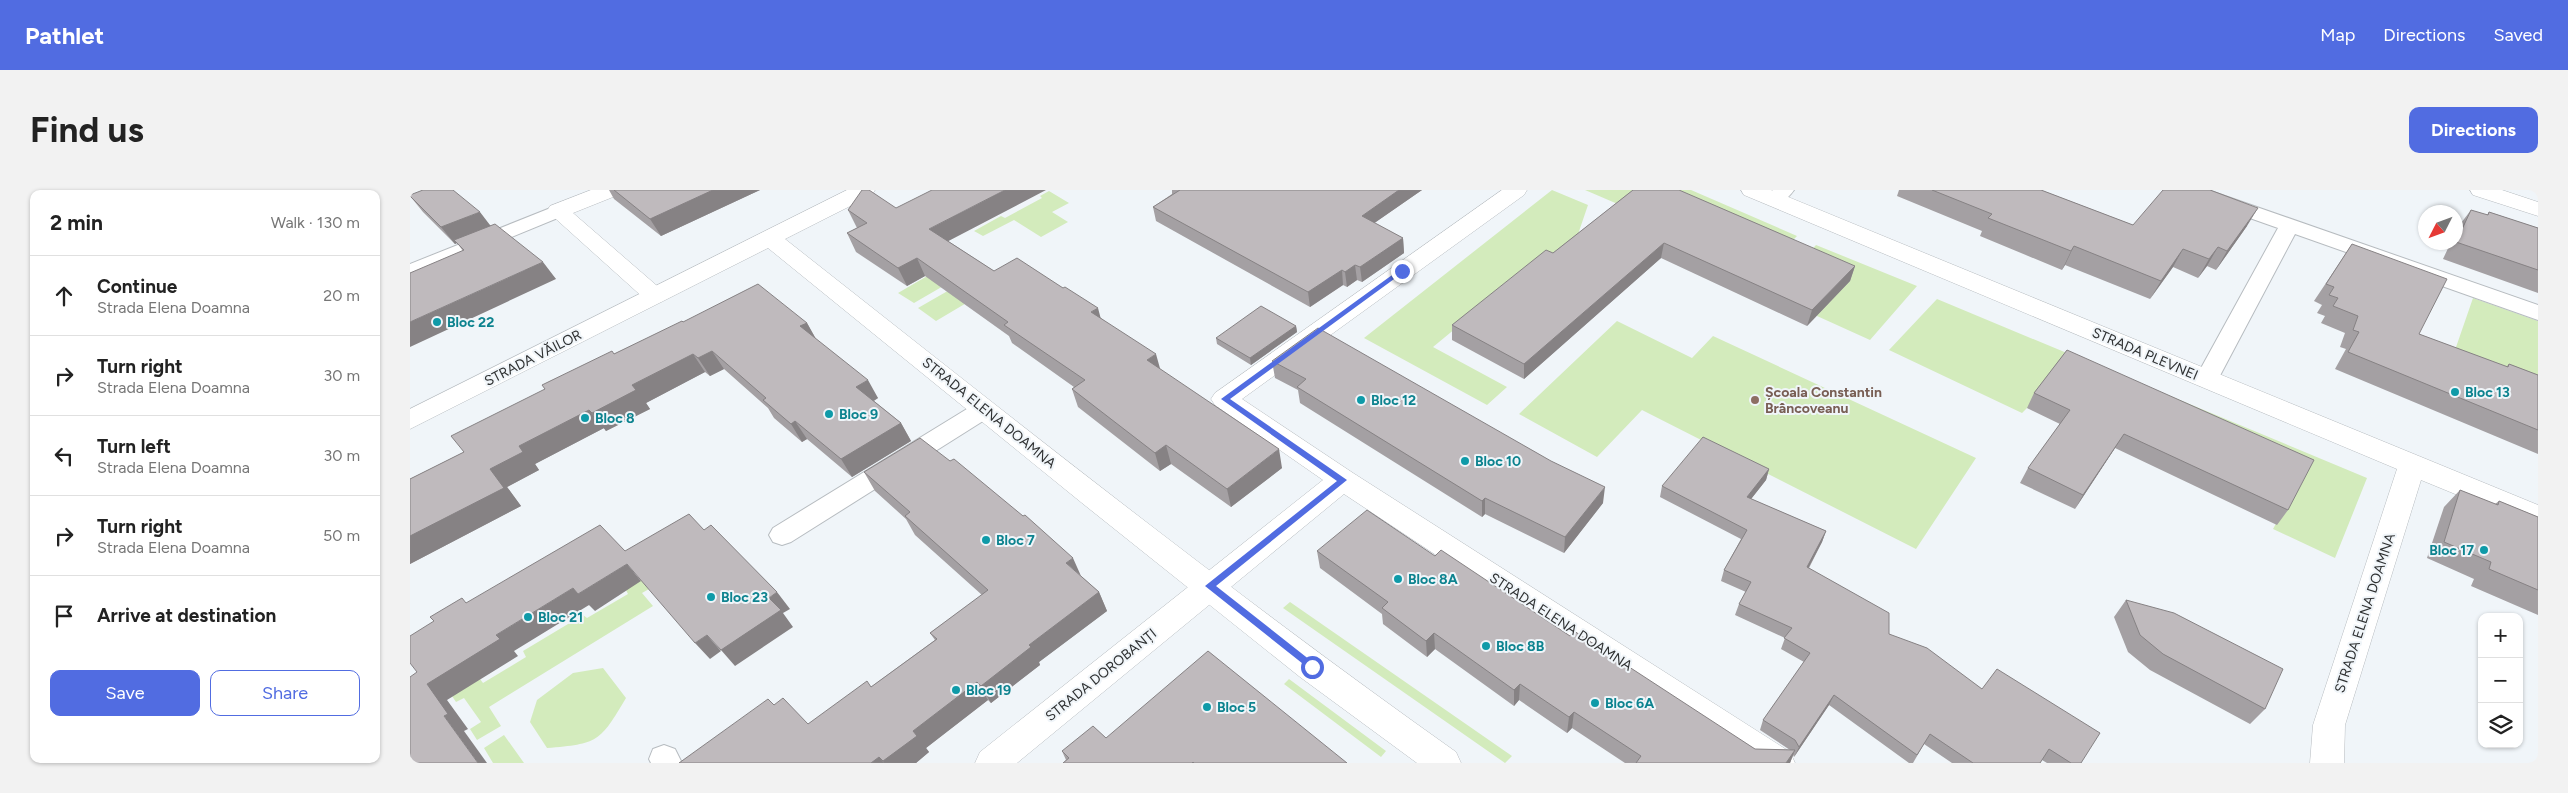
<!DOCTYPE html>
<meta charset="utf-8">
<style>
body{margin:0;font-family:Figtree,sans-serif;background:#f2f2f2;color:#222}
.controls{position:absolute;right:15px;bottom:15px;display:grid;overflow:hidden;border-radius:10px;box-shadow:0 1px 4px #0004}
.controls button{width:45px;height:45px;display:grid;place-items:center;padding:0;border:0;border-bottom:1px solid #e0e0e0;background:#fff;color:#222;font:25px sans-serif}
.compass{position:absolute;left:2008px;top:15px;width:45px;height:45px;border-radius:50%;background:#fff;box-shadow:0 1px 4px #0004;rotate:228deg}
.stop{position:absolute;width:15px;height:15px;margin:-11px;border:4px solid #516ce1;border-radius:50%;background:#fff}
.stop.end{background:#516ce1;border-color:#fff;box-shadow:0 1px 5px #0008}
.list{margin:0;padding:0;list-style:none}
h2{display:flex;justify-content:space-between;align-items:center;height:65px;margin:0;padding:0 20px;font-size:21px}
h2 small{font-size:16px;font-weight:400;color:#767676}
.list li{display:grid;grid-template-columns:32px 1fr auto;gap:15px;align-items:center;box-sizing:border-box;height:80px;padding:0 20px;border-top:1px solid #e0e0e0}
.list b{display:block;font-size:19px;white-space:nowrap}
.list p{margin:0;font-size:16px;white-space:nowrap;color:#767676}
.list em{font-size:16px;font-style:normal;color:#767676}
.actions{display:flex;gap:10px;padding:15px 20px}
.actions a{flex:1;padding:11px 0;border:1px solid #516ce1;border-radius:10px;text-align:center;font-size:18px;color:#516ce1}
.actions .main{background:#516ce1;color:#fff}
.icon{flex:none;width:28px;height:28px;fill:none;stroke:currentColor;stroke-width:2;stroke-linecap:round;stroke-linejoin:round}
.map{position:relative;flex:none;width:2128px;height:573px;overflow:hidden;border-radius:10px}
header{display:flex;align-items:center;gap:30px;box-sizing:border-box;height:70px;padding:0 25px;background:#516ce1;color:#fff}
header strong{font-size:24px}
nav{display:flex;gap:28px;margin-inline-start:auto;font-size:18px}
.intro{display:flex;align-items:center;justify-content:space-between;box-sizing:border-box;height:120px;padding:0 30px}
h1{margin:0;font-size:35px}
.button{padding:12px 22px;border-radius:10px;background:#516ce1;color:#fff;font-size:18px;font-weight:700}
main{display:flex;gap:30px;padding:0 30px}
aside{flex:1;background:#fff;border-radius:10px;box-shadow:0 1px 4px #0004}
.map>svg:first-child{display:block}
</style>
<header>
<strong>Pathlet</strong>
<nav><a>Map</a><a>Directions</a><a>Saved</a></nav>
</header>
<div class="intro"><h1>Find us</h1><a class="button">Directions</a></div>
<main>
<aside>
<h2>2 min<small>Walk · 130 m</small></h2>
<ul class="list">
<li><svg class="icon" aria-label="ahead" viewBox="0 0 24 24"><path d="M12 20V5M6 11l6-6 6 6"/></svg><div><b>Continue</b><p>Strada Elena Doamna</p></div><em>20 m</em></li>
<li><svg class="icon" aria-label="right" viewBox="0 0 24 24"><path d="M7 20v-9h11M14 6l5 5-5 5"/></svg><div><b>Turn right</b><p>Strada Elena Doamna</p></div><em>30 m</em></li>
<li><svg class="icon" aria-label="left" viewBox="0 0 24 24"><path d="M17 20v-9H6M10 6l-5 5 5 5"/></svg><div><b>Turn left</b><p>Strada Elena Doamna</p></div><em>30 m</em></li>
<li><svg class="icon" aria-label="right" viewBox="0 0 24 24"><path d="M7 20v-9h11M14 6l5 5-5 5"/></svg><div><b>Turn right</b><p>Strada Elena Doamna</p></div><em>50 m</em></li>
<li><svg class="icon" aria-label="arrive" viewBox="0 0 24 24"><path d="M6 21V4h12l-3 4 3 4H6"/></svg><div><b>Arrive at destination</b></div></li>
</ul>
<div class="actions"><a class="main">Save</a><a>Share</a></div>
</aside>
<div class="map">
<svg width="2128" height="573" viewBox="0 0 2128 573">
<rect width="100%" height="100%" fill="#f0f5f9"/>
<!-- green -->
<path fill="#d3ebbc" d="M 1142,0 L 1178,15 L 1164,56 L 1143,73 L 1131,68 L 1023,157 L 1097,197 L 1077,215 L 954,148 Z
M 1175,0 L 1281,0 L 1387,46 L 1372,61 L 1217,18 Z
M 639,1 L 659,13 L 642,22 L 658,32 L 631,47 L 604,30 L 573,46 L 564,41 L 591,26 L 595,28 L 632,8 L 630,6 Z
M 1406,55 L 1507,96 L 1460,150 L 1407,126 L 1392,70 Z
M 538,74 L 554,84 L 504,113 L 488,103 Z
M 562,87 L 575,102 L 526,131 L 508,118 Z
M 2063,108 L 2128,131 L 2128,194 L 2044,163 Z
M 1527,109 L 1957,288 L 1925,368 L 1863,339 L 1893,284 L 1617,218 L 1612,223 L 1479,160 Z
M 1207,131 L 1282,168 L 1303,146 L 1566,268 L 1506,359 L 1232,220 L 1187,267 L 1109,224 Z
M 231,389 L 239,399 L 232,403 L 243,416 L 79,517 L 91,536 L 67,550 L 60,539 L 71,532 L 54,508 L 46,512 L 42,506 L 70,489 L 73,493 L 116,467 L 113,461 L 173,425 L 177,428 L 218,404 L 215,398 Z
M 880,412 L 1102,566 L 1095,573 L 873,418 Z
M 193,478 L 216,508 C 190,552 188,554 137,558 L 120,532 L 127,510 L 163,483 Z
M 879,489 L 976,561 L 971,567 L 874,494 Z
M 94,545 L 114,573 L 83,573 L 74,558 Z"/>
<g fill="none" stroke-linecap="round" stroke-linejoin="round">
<!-- service casing -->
<g stroke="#b7bcc0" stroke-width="2">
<path id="service" d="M 1363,0 L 1384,0 C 1377,10 1369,16 1357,13 L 1354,9 Z
M 1769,0 L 1798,0 L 2128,115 L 2128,130 L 1885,44 L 1805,195 L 1797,197 L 1789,195 L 1785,189 L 1868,38 L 1772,4 Z
M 148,15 L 155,17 L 158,21 L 155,25 L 0,89 L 0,74 Z
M 573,212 L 581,214 L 585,220 L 581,226 L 381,352 L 372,355 L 363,352 L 359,345 L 363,338 L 565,214 Z
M 254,555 L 265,559 L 272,573 L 241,573 L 239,569 L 243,559 Z"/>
</g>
<!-- minor casing -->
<g stroke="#b7bcc0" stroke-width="1">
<path id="minor" d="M 181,0 L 211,0 L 208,5 L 163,23 L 253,101 L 257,106 L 253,111 L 245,114 L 237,111 L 137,21 L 140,16 Z
M 1092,0 L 1117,0 L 1114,5 L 832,209 L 943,283 L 1380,562 L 1385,573 L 1340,573 L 934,304 L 607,573 L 565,573 L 570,562 L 913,290 L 805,215 L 801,209 L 805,203 Z
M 1331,0 L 1361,0 L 2128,315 L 2128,338 L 2011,290 L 1935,535 L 1934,573 L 1900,573 L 1903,535 L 1987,279 L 1334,5 Z"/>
</g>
<!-- tertiary casing -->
<g stroke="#b7bcc0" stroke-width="1">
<path id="tertiary" d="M 437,0 L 465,0 L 462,5 L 375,49 C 596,223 816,399 1046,562 L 1051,573 L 1007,573 L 890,487 L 672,313 L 358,58 L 0,239 L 0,219 Z
M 2060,0 L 2092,0 L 2128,12 L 2128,26 L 2063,5 Z"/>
</g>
<!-- service -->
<use href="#service" fill="#fff" fill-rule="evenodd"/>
<!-- minor -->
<use href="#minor" fill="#fff" fill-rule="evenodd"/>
<!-- tertiary -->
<use href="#tertiary" fill="#fff" fill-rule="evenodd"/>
</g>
<!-- wall -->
<path fill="#a4a0a3" d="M 199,0 L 350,0 L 251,46 L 204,9 Z
M 762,0 L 1012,0 L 964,33 L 993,48 L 994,63 L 952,92 L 947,90 L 937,97 L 933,95 L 900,117 L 746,31 L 743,17 L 762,4 Z
M 1223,0 L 1445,76 L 1440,91 L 1397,136 L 1251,68 L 1114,189 L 1042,150 L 1042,135 L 1143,63 Z
M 1489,0 L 1631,0 L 1723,35 L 1837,36 L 1806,80 L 1797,76 L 1788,88 L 1763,77 L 1740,109 L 1655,75 L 1652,80 L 1570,46 L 1572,41 L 1487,6 Z
M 0,6 L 80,35 L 146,89 L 53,61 L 47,53 L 45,54 L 13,22 Z
M 438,20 L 538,51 L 584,81 L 691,128 L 750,179 L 872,278 L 821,317 L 761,274 L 750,281 L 668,217 L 662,199 L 664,197 L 602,153 L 599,146 L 515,86 L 497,96 L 446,62 L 437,43 L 447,38 Z
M 2061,20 L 2077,25 L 2079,22 L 2128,38 L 2128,103 L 2033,69 L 2041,52 L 2046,52 L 2046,43 L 2048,37 Z
M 1942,54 L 2009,144 L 2096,177 L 2099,174 L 2128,185 L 2128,264 L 1925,179 L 1936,159 L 1930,157 L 1935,143 L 1911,133 L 1915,126 L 1907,123 L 1912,115 L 1904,111 Z
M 273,132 L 397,133 L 406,149 L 468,208 L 464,211 L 491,233 L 501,251 L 442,287 L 397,249 L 392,252 L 364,228 L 358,218 L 314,179 L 300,186 L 295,182 L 236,213 L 240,219 L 196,241 L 194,238 L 125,274 L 129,280 L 97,297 L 111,316 L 0,374 L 0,289 L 54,262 L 135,199 L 204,164 Z
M 886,136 L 887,142 L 841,175 L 807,154 L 806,148 Z
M 1657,160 L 1878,320 L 1867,335 L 1705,258 L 1665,319 L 1610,293 L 1618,278 L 1650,234 L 1617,218 L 1624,203 Z
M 862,171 L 1193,313 L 1154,363 L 1075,324 L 1072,327 L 890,213 L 888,200 L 865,188 Z
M 1359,279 L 1356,290 L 1341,309 L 1416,341 L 1412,352 L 1399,378 L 1479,444 L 1671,573 L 1637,573 L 1632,570 L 1630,573 L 1542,573 L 1514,554 L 1503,573 L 1499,573 L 1419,515 L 1384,567 L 1383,565 L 1380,573 L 1215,573 L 1162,538 L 1157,543 L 1109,510 L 1104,516 L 1025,459 L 1017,467 L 973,434 L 972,424 L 910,378 L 907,361 L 1025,366 L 1160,446 L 1345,559 L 1380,560 L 1350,540 L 1353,530 L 1394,472 L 1371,459 L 1375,448 L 1325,425 L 1329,414 L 1336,402 L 1311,391 L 1314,380 L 1331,349 L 1250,307 L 1252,296 Z
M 454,282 L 671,386 L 689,402 L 697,421 L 629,472 L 630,475 L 581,513 L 578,510 L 516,558 L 519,562 L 506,573 L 269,573 L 364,515 L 398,534 L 461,497 L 525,450 L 520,443 L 572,405 L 505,345 L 496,329 L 465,301 Z
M 2050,300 L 2085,314 L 2089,311 L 2128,327 L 2128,425 L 2061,396 L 2064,389 L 2017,368 L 2034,317 Z
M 1716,410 L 1855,519 L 1840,534 L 1740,480 L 1718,462 L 1704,427 Z
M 696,548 L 937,573 L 653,573 L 656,570 L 652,561 Z"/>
<!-- shaded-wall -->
<path fill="#868284" d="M 303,0 L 350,0 L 251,46 L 240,29 Z
M 595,0 L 636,0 L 527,57 L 519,39 Z
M 989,0 L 1012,0 L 953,41 L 952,26 Z
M 1848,18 L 1837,36 L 1806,80 L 1817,61 Z
M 70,22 L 83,39 L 44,50 L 47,53 L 45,54 L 31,37 Z
M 993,48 L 994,63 L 952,92 L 950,77 Z
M 1254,53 L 1251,68 L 1114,189 L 1114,174 Z
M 1664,56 L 1655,75 L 1652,80 L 1661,61 Z
M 1808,57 L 1797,76 L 1788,88 L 1799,69 Z
M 1773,59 L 1763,77 L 1740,109 L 1751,91 Z
M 507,68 L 515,86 L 497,96 L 488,78 Z
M 133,72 L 146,89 L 0,157 L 0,132 Z
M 945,75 L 947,90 L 937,97 L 935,82 Z
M 1445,76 L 1440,91 L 1397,136 L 1402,120 Z
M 932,80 L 933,95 L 900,117 L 898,102 Z
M 688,118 L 693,137 L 681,122 Z
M 397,133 L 407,151 L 390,136 Z
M 886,136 L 887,142 L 841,175 L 840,168 Z
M 302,161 L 314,179 L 300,186 L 288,168 Z
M 283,164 L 295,182 L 236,213 L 240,219 L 196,241 L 182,223 L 222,195 Z
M 746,164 L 751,182 L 737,170 Z
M 458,190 L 468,208 L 456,215 L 446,197 Z
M 179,220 L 194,238 L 125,274 L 129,280 L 97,297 L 111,316 L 0,374 L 0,346 L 80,279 L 109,256 Z
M 385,231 L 397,249 L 392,252 L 381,234 Z
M 491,233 L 501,251 L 442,287 L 431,269 Z
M 1714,244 L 1705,258 L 1665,319 L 1673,305 Z
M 756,255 L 761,274 L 750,281 L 745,263 Z
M 869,259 L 872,278 L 821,317 L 817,299 Z
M 1359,279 L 1356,290 L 1334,318 L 1337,307 Z
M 1195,297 L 1193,313 L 1154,363 L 1155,347 Z
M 1075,308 L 1075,324 L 1072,327 L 1072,311 Z
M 1416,341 L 1412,352 L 1393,388 L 1397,377 Z
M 663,368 L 671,386 L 656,373 Z
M 217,374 L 231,391 L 185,421 L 168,404 Z
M 163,398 L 179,415 L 104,461 L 108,466 L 37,510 L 58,539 L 54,541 L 77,573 L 68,573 L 34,526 L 17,494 L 86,445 Z
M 367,402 L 380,419 L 373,423 L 383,437 L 325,476 L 311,460 L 359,408 Z
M 689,402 L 697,421 L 629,472 L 630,475 L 581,513 L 571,496 L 619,455 Z
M 1024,443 L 1025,459 L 1017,467 L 1016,451 Z
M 297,445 L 311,461 L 300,469 L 285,453 Z
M 567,492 L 578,510 L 516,558 L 519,562 L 506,573 L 474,573 L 473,571 L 503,541 Z
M 1110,494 L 1109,510 L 1104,516 L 1104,500 Z
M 1424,505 L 1419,515 L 1384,567 L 1389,557 Z
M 1164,522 L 1162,538 L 1157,543 L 1159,527 Z
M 1385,560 L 1380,573 L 1376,573 Z
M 469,567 L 474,573 L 461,573 Z"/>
<!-- building -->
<path fill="#bfbabd" stroke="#868284" d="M 13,0 L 43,0 L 70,22 L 31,37 L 0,6 L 0,5 Z
M 204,0 L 303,0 L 240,29 Z
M 452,0 L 459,0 L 486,18 L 522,0 L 595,0 L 519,39 L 584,81 L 607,68 L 653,98 L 655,97 L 688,118 L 681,122 L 746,164 L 737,170 L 869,259 L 817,299 L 756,255 L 745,263 L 662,199 L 675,190 L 594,135 L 598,132 L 507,68 L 488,78 L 437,43 L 457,33 L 438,20 Z
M 770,0 L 989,0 L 952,26 L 993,48 L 950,77 L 945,75 L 935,82 L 932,80 L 898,102 L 743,17 Z
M 1223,0 L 1269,0 L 1445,76 L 1402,120 L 1254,53 L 1114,174 L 1042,135 L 1136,60 L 1143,63 Z
M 1522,0 L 1631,0 L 1723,35 L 1753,0 L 1800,0 L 1848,18 L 1817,61 L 1808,57 L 1799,69 L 1773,59 L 1751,91 L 1664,56 L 1661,61 L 1578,28 L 1582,24 Z
M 2061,20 L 2078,25 L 2079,22 L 2128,38 L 2128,80 L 2046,52 Z
M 85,34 L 133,72 L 0,132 L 0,83 L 54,60 L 44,50 Z
M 1942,54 L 2037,89 L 2009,144 L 2098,177 L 2099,174 L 2128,185 L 2128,240 L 1938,162 L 1949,142 L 1943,140 L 1948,126 L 1923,116 L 1928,108 L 1919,105 L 1924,97 L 1916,94 Z
M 348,94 L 397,133 L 390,136 L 458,190 L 446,197 L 491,233 L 431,269 L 385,231 L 381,234 L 353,210 L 356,208 L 302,161 L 288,168 L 283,164 L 222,195 L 226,200 L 182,223 L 179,220 L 109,256 L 113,262 L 80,279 L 94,298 L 0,346 L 0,289 L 54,262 L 41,246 L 135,199 L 132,195 L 202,161 L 204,164 L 272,131 L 273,132 Z
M 851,116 L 886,136 L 840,168 L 806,148 Z
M 908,138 L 1141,271 L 1195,297 L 1155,347 L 1075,308 L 1072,311 L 887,197 L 896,189 L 862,171 Z
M 1657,160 L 1904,270 L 1878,320 L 1714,244 L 1673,305 L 1618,278 L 1660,220 L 1624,203 Z
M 1293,247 L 1359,279 L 1337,307 L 1416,341 L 1397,377 L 1479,423 L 1479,444 L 1517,458 L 1572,499 L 1587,479 L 1690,543 L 1671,573 L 1661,573 L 1639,559 L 1630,573 L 1563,573 L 1520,544 L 1507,565 L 1424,505 L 1389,557 L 1385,550 L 1353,530 L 1400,463 L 1374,448 L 1382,438 L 1329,414 L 1341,392 L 1314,380 L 1337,340 L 1252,296 Z
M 510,248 L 540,271 L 544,269 L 613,326 L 615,325 L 663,368 L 656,373 L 689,402 L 619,455 L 621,457 L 571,496 L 567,492 L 503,541 L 507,546 L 473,571 L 469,567 L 461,573 L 269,573 L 358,509 L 364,515 L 373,508 L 398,534 L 457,491 L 461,497 L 527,449 L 520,443 L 578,400 L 495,326 L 500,322 L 454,282 Z
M 2050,300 L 2088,315 L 2089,311 L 2128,327 L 2128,400 L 2079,379 L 2081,372 L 2034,352 Z
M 957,320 L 1025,366 L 1031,360 L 1160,446 L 1164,441 L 1345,559 L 1385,560 L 1376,573 L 1226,573 L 1231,566 L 1164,522 L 1159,527 L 1110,494 L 1104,500 L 1024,443 L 1016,451 L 972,418 L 978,412 L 907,361 Z
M 279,324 L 294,340 L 301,335 L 367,402 L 359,408 L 371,420 L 311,460 L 297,445 L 285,453 L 217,374 L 168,404 L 163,398 L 86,445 L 90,449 L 17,494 L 38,524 L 34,526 L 68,573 L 0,573 L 0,487 L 7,482 L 0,473 L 0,446 L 24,431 L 20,427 L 52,408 L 56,413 L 190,335 L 215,361 Z
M 1716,410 L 1764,423 L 1873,479 L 1855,519 L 1753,464 L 1730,445 Z
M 798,461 L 937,573 L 784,573 L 783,572 L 782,573 L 653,573 L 659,568 L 652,561 L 683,536 L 696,548 Z"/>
<!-- route -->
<path fill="#516ce1" d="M 989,80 L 995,81 L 820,209 L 937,290 L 806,396 L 905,474 L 906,477 L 902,481 L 795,396 L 927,291 L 811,209 Z"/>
<!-- markers -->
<g fill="#0f9aa8" stroke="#f0f5f9" stroke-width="2">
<circle cx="27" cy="132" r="5"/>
<circle cx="2045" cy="202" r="5"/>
<circle cx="951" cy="210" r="5"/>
<circle cx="419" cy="224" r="5"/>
<circle cx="175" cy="228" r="5"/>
<circle cx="1055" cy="271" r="5"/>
<circle cx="576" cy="350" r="5"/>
<circle cx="2074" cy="360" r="5"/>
<circle cx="988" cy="389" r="5"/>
<circle cx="301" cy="407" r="5"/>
<circle cx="118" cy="427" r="5"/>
<circle cx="1076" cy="456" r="5"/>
<circle cx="546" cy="500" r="5"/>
<circle cx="1185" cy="513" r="5"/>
<circle cx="797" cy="517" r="5"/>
</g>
<circle fill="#8d6e63" stroke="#f0f5f9" stroke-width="2" cx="1345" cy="210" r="5"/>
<g text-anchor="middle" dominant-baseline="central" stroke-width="4" stroke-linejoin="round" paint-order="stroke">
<!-- culture labels -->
<g font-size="14" font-weight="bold" fill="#0d838f" stroke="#f0f5f9" text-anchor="start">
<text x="37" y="132">Bloc 22</text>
<text x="2055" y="202">Bloc 13</text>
<text x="961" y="210">Bloc 12</text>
<text x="429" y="224">Bloc 9</text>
<text x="185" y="228">Bloc 8</text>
<text x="1065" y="271">Bloc 10</text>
<text x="586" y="350">Bloc 7</text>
<text x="2064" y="360" text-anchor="end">Bloc 17</text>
<text x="998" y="389">Bloc 8A</text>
<text x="311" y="407">Bloc 23</text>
<text x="128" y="427">Bloc 21</text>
<text x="1086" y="456">Bloc 8B</text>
<text x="556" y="500">Bloc 19</text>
<text x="1195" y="513">Bloc 6A</text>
<text x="807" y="517">Bloc 5</text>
</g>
<!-- street labels -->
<g font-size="14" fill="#2f3132" stroke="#f0f5f9">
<text transform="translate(1735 164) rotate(23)">STRADA PLEVNEI</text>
<text transform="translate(123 168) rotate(-27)">STRADA VĂILOR</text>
<text transform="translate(579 223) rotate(39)">STRADA ELENA DOAMNA</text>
<text transform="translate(1955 423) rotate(-72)">STRADA ELENA DOAMNA</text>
<text transform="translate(1151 432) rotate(33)">STRADA ELENA DOAMNA</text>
<text transform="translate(691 485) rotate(-39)">STRADA DOROBANȚI</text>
</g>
<!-- education labels -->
<g font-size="14" font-weight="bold" fill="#785e54" stroke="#f0f5f9" text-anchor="start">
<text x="1355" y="202">Școala Constantin<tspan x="1355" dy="16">Brâncoveanu</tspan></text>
</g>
</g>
</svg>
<div class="controls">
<button>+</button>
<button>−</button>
<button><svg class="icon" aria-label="layers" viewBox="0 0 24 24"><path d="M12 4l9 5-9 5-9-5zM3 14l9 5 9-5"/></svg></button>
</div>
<svg class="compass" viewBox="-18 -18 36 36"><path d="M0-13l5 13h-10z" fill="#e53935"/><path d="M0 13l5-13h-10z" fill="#767676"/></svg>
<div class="stop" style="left:902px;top:477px"></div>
<div class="stop end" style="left:992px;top:81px"></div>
</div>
</main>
